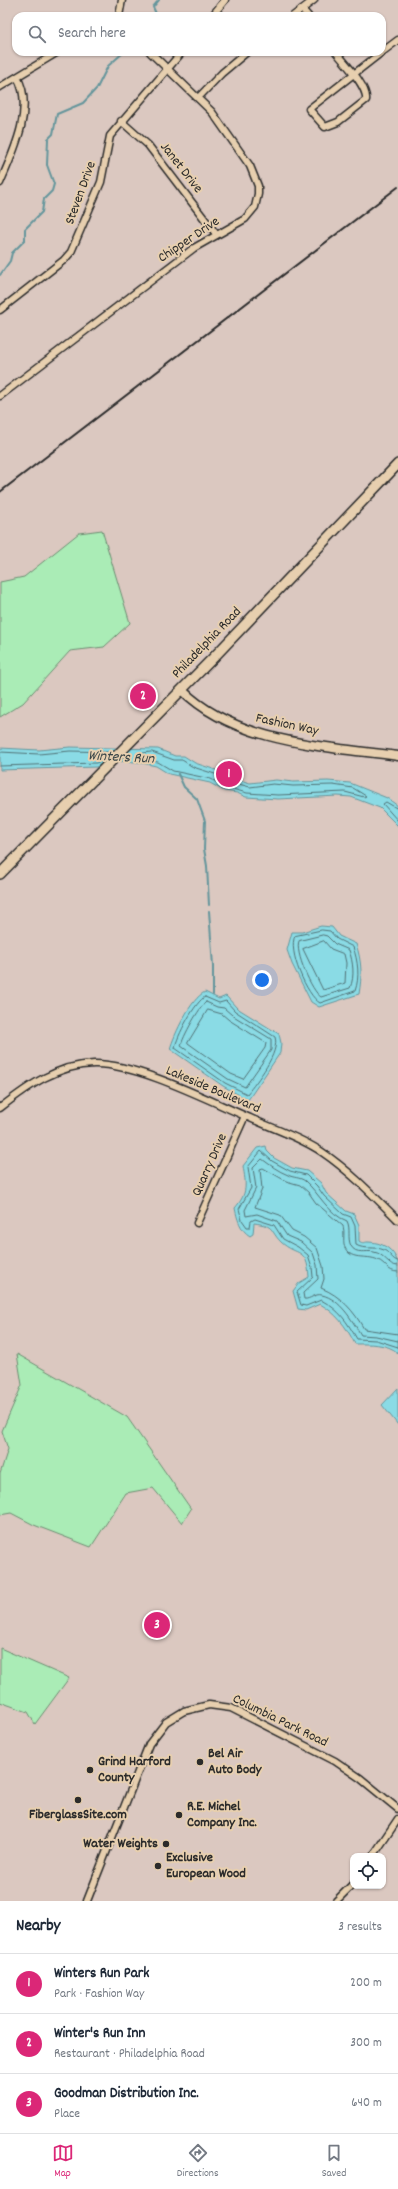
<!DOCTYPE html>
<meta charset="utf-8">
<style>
body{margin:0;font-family:Dekko,sans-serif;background:#f2f2f3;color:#1f2937}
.controls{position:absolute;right:12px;bottom:12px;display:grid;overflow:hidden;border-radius:8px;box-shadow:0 1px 3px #0004}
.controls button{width:36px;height:36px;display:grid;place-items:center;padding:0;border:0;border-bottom:1px solid #e0e1e3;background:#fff;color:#1f2937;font:20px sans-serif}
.you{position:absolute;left:262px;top:980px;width:14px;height:14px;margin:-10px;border:3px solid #fff;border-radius:50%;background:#1a73e8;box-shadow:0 0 0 6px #1a73e833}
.badge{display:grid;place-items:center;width:26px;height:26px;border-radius:50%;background:#db2777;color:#fff;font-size:13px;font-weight:700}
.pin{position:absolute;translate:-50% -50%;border:2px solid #fff;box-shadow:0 1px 4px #0006}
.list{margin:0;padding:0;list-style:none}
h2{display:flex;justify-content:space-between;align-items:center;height:52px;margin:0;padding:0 16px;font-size:17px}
h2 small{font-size:13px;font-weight:400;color:#747a83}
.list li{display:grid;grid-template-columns:26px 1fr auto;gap:12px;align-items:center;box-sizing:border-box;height:60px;padding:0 16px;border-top:1px solid #e0e1e3}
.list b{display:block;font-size:15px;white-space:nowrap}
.list p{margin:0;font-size:13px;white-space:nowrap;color:#747a83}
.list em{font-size:13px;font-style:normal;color:#747a83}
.icon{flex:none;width:22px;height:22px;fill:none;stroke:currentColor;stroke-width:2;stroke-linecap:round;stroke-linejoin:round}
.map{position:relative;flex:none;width:398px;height:1901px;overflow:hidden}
.search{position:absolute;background:#fff;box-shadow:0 1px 3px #0004;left:12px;right:12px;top:12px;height:44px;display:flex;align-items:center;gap:10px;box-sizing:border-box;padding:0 14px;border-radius:12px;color:#747a83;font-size:15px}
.sheet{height:232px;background:#fff}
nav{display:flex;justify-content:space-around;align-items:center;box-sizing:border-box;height:56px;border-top:1px solid #e0e1e3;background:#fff;font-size:11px;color:#747a83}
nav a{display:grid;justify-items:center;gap:2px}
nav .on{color:#db2777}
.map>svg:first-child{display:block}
</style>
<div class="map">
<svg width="398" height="1901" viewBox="0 0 398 1901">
<rect width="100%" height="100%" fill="#dbc8c0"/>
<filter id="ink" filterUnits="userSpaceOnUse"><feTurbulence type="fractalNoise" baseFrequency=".025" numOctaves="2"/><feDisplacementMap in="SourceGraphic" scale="8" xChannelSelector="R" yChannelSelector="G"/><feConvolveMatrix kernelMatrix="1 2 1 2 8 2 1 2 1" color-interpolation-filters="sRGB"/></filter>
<g filter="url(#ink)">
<!-- green -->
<path fill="#aaecb6" stroke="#6a8c70" d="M 102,530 L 130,623 L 104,647 L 70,651 L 23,703 L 0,717 L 0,582 L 24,577 L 79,533 Z
M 17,1354 L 127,1417 L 191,1509 L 182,1523 L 153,1488 L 126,1493 L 91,1547 L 34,1525 L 11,1513 L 0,1515 L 0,1474 L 8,1449 L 2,1431 L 22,1385 Z
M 0,1648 L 69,1678 L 35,1724 L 28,1712 L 0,1702 Z"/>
<!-- water -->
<path fill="#8adbe5" stroke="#64959b" d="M 70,747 L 158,749 L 175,756 L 184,756 L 195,763 L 219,771 L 233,778 L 250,783 L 276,780 L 293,782 L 328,781 L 350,783 L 387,798 L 398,806 L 398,826 L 380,808 L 351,797 L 338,796 L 278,799 L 246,797 L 237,793 L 224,791 L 210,783 L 169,774 L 156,766 L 137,762 L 115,761 L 96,767 L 0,770 L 0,748 L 39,750 Z
M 321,926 L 332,927 L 339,936 L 356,944 C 362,962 362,976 359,994 L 319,1007 L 311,1002 L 292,964 L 287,950 L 292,932 L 302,932 Z
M 205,992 L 219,999 L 226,996 L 237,1008 L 279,1034 L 281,1043 L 280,1053 L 248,1100 L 223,1086 L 170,1049 C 174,1035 191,998 205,992 Z
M 266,1146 L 267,1151 L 274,1158 L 292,1168 L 307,1171 L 321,1183 L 326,1193 L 346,1211 L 354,1214 L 359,1225 L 359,1241 C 363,1244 364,1242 368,1242 C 382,1242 394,1249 398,1263 L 398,1353 C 388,1343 368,1344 355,1344 C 346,1326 336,1313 320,1304 L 306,1310 L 298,1309 L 293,1291 L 299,1283 L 309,1277 C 307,1246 297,1257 281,1242 C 269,1230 276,1226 254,1223 L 253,1234 L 250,1236 C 240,1230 237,1218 235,1208 C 248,1193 246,1185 243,1166 L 257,1148 Z
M 398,1388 L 398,1425 L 382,1405 Z"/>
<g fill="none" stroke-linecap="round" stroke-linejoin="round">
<!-- shore -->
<path stroke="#517175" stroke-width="1" d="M 0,752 L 39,754 L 70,751 L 112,752
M 152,752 L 174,760 L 182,760 L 193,767 L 218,775 L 231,782 L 250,787 L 273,784 L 293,786 L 333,785 L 353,788 L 366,796 L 364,797 L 345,792 L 278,795 L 247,793 L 225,787 L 211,779 L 173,771 L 158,762 L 142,760 L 137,757 L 138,754 Z
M 0,766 L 96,763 L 106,759
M 398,809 L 386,802 L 383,804 L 398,821
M 322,930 L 330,931 L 337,939 L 353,947 C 358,961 360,977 355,991 L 320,1003 C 307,996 287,950 295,936 Z
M 323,935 L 327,936 L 335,944 L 349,950 C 353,962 355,976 350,988 L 321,997 C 312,992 294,951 299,941 Z
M 324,941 L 331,949 L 344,954 L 346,963 L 345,983 L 323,990 L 303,949 Z
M 205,997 L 219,1003 L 226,1001 L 235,1011 L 275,1037 C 280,1053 257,1081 247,1094 L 225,1083 L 175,1048 C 176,1038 196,1000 205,997 Z
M 206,1002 L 217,1007 L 224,1008 L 232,1015 L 271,1039 L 271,1050 L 245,1087 L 228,1079 L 181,1046 C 182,1038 200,1006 206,1002 Z
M 208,1010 L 222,1014 L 229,1020 L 266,1043 L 265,1048 L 243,1079 L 231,1074 L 188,1043 Z
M 398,1261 C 392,1260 390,1253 384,1250 C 375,1246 364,1250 356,1245 L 355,1226 L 351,1217 L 343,1214 L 324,1196 L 317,1186 L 306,1175 L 290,1171 L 272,1161 L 261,1151 L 248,1167 L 251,1188 L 239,1209 L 242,1220 L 247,1227 L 250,1227 L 251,1221 L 255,1219 L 274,1225 L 283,1239 L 298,1247 L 308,1255 L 312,1267 L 313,1277 L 297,1292 L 301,1305 L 306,1306 L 321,1300 C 340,1310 347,1322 357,1339 L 376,1340 L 398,1347
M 398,1266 C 388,1266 385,1254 374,1252 C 366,1250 356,1255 351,1246 C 347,1238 351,1229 347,1221 C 328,1214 319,1193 305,1181 C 300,1177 293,1178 288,1175 C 278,1171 270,1165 262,1159 L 253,1168 L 256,1188 L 245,1210 L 246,1216 L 257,1214 L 277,1221 L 287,1236 L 301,1242 L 313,1253 L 317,1265 L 318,1279 L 303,1293 L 304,1299 C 310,1300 315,1293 322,1295 C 340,1299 352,1320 361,1335 L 376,1336 L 398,1341
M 398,1272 C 387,1272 386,1263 378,1260 C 366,1254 349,1262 344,1245 C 343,1239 345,1232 343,1226 L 316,1203 L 309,1193 L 300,1185 L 286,1181 L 263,1168 L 260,1169 L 262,1189 L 255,1207 L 280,1215 L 292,1231 L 304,1237 L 317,1248 L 323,1266 L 324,1279 L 321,1288 C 341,1296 354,1311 364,1329 L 398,1334"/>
<!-- stream -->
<path stroke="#64959b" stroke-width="2" d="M 157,16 L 153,7 L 159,0
M 0,275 L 10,261 L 12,253 L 25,240 L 25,229 L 42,212 L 44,199 L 52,191 L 54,184 L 47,165 L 48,139 L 53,134 L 57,114 L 83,103 L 97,88 L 108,66 L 124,52
M 178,774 L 184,787 L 197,799 L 205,821 L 204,849 L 207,866 L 209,905
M 209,911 L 213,966 L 213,995"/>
<!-- minor casing -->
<g stroke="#2b2b2b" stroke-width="9">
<path id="minor" d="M 302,9 L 308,16
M 119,16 L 122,0
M 212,16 L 225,0
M 293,16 L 314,0
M 336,52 C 345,63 368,87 366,100 L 338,122 L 325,127 L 309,109 L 382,52
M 382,52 L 398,40
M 0,87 L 58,52
M 198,98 L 222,73 L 247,52
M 121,121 L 148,145 L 216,234
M 0,183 C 13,153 35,108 17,77
M 0,310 L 64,260 L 71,252 L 101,182 L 110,136 L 182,52
M 0,396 L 194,248 L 245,219 L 255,207 L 258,194 L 258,186 L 250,166 L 212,112 L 150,52
M 0,1108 C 28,1086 57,1065 94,1064 C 136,1063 210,1101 250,1118 C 274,1129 300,1137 322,1152 C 350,1171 374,1196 398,1220
M 197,1223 L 245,1116
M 373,1856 L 398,1819
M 87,1901 L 149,1744 L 166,1722 L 184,1711 L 209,1705 L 231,1708 L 335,1761 L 360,1778 L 398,1809
M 336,1901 L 353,1884"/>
</g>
<!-- tertiary casing -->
<g stroke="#2b2b2b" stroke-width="11">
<path id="tertiary" d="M 182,690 C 237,744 325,746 398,756"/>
</g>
<!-- secondary casing -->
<g stroke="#2b2b2b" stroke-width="12">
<path id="secondary" d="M 0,874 L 214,657 L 398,464"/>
</g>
<!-- minor -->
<use href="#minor" stroke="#e7cfaf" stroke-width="6"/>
<!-- tertiary -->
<use href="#tertiary" stroke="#e7cfaf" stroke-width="8"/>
<!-- secondary -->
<use href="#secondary" stroke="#e7cfaf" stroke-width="9"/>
<!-- rail -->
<path stroke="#2b2b2b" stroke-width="2" d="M 0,492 L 398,187"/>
</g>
</g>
<!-- markers -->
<g fill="#2b2b2b" stroke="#e7cfaf" stroke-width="1.5">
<circle cx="200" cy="1762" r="4"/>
<circle cx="90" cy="1770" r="4"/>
<circle cx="78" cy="1800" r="4"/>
<circle cx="179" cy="1815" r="4"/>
<circle cx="166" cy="1844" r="4"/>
<circle cx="158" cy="1866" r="4"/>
</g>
<g text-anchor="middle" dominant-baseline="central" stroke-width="4" stroke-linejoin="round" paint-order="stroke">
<!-- street labels -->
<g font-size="14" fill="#2b2b2b" stroke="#e7cfaf">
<text transform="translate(181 168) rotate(52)">Janet Drive</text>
<text transform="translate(81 193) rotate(-70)">Steven Drive</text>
<text transform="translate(189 240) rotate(-34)">Chipper Drive</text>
<text transform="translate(207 643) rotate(-46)">Philadelphia Road</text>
<text transform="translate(287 725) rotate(12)">Fashion Way</text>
<text transform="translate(213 1090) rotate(23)">Lakeside Boulevard</text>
<text transform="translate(210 1165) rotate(-66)">Quarry Drive</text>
<text transform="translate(280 1721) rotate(26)">Columbia Park Road</text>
</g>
<!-- poi labels -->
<g font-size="14" font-weight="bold" fill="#2b2b2b" stroke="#e7cfaf" text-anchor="start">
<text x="208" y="1754">Bel Air<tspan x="208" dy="16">Auto Body</tspan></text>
<text x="98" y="1762">Grind Harford<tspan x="98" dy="16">County</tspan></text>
<text x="187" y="1807">R.E. Michel<tspan x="187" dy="16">Company Inc.</tspan></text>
<text x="78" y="1815" text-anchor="middle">FiberglassSite.com</text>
<text x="158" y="1844" text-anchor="end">Water Weights</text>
<text x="166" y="1858">Exclusive<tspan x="166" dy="16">European Wood</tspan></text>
</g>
<!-- water labels -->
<g font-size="15" font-style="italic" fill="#394547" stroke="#e7cfaf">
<text transform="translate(121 758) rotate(3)">Winters Run</text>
</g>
</g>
</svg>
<div class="controls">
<button><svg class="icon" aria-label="locate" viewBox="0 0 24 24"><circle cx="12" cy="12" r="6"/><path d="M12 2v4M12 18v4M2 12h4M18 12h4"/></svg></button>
</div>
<div class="you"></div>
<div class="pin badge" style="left:229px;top:774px">1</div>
<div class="pin badge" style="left:143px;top:696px">2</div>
<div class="pin badge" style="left:157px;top:1625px">3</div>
<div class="search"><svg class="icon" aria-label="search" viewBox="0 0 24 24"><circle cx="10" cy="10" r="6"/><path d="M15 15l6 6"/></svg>Search here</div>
</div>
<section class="sheet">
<h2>Nearby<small>3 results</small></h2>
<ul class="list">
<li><span class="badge">1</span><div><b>Winters Run Park</b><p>Park · Fashion Way</p></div><em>200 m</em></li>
<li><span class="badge">2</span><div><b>Winter's Run Inn</b><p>Restaurant · Philadelphia Road</p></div><em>300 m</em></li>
<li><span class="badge">3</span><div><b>Goodman Distribution Inc.</b><p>Place</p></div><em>640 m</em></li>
</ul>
</section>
<nav>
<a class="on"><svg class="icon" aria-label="map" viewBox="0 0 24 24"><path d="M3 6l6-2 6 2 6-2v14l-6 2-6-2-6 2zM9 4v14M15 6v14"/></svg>Map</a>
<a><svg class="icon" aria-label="directions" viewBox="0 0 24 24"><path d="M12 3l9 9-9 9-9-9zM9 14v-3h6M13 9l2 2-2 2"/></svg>Directions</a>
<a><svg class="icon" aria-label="saved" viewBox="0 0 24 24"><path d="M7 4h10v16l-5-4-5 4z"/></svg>Saved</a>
</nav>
